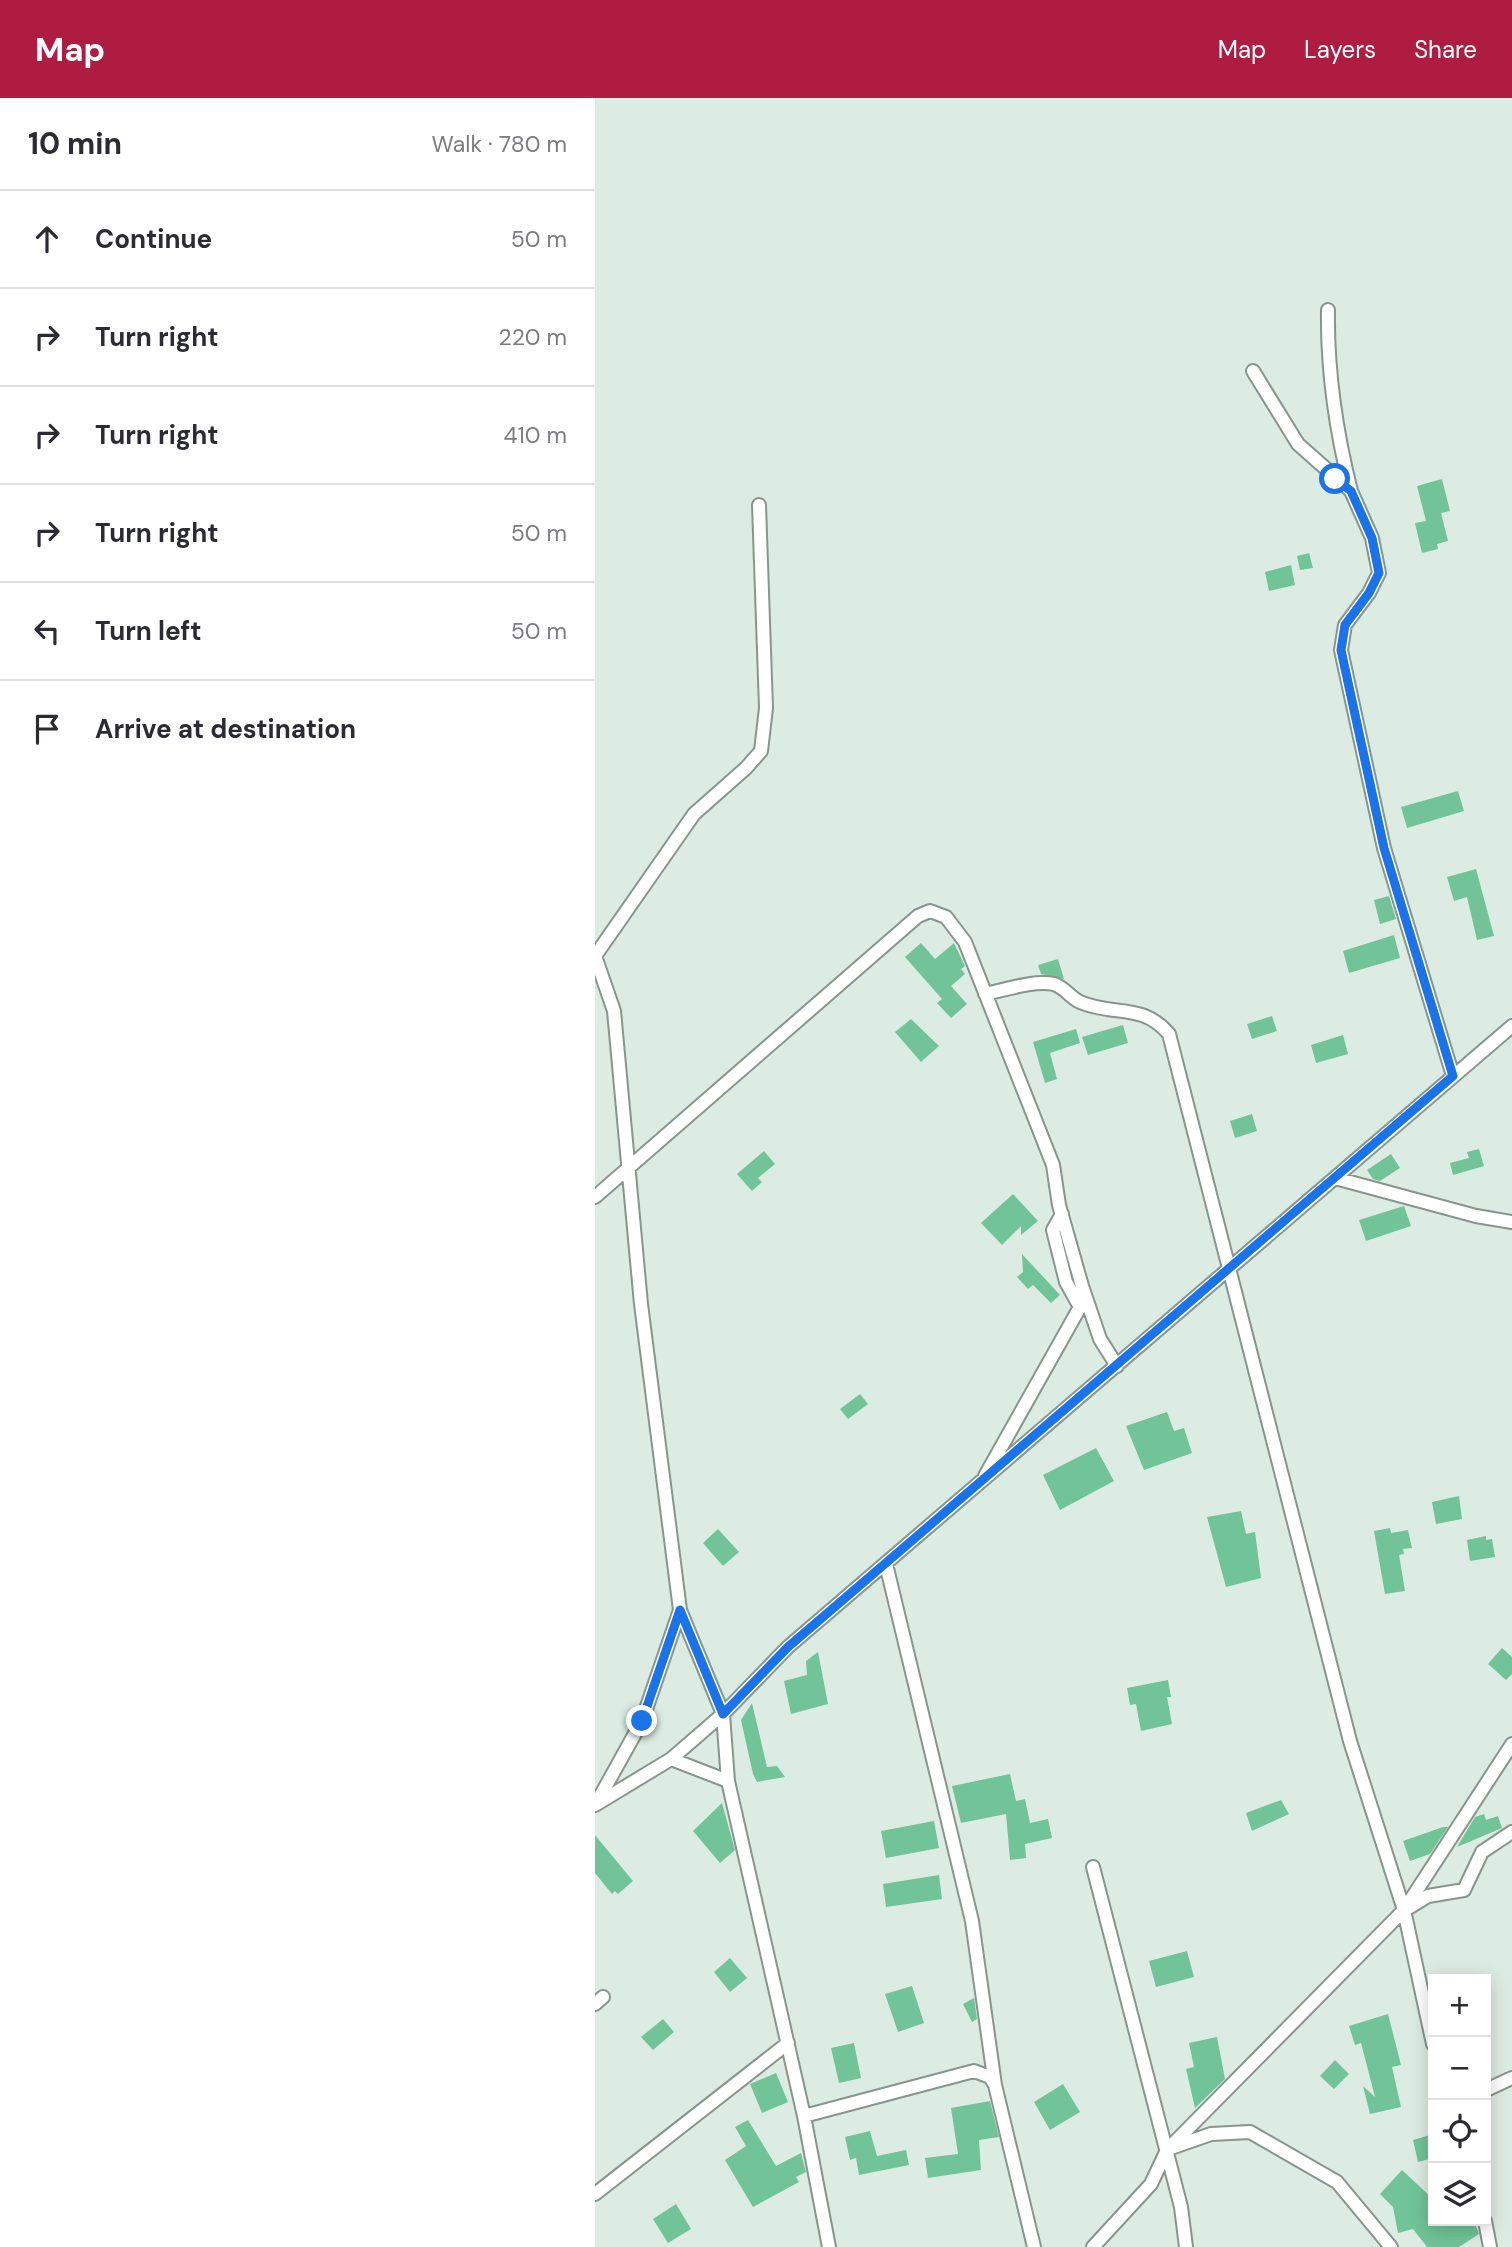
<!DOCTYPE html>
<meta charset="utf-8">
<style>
body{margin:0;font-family:"DM Sans",sans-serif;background:#f2f2f3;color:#2b2b33}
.controls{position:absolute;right:21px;bottom:21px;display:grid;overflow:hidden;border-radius:0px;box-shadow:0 4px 18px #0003}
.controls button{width:63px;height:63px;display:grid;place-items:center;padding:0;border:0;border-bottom:2px solid #e1e1e2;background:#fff;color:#2b2b33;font:35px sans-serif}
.stop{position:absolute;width:21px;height:21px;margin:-16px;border:5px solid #1a73e8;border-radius:50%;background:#fff}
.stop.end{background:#1a73e8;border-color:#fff;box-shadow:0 2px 7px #0008}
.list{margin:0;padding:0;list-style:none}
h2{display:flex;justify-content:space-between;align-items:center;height:91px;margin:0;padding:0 28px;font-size:30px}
h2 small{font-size:23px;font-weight:400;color:#7c7c81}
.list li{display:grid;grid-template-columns:46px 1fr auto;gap:21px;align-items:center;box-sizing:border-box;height:98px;padding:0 28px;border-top:2px solid #e1e1e2}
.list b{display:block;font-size:26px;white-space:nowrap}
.list em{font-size:23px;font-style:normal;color:#7c7c81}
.icon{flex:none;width:38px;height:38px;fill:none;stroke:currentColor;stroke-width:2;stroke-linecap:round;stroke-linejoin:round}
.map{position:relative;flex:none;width:917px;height:2149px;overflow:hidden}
header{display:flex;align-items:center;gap:42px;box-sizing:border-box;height:98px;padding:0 35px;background:#af1c42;color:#fff}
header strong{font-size:33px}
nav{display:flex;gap:38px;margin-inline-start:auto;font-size:24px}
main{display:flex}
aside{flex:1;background:#fff}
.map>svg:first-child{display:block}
</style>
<header>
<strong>Map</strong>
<nav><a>Map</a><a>Layers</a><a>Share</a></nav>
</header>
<main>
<aside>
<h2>10 min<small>Walk · 780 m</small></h2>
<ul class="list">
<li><svg class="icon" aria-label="ahead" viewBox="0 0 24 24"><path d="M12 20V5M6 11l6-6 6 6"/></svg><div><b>Continue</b></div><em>50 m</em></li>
<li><svg class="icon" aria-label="right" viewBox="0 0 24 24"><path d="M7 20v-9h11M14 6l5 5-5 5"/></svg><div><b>Turn right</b></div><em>220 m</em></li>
<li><svg class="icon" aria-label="right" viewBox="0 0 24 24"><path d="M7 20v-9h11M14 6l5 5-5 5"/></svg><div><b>Turn right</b></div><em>410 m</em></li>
<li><svg class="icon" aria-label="right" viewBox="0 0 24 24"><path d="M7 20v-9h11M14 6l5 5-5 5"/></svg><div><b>Turn right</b></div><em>50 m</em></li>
<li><svg class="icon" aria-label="left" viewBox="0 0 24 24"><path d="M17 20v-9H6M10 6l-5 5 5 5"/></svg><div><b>Turn left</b></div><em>50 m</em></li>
<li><svg class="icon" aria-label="arrive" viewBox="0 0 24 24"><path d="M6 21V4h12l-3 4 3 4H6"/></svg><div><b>Arrive at destination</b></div></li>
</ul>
</aside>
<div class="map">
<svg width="917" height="2149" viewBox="0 0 917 2149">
<rect width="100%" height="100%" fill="#ddece3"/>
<!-- building -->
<path fill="#70c497" d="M 847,381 L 855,413 L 846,415 L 853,443 L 842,446 L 843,451 L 827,455 L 820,425 L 831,423 L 822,388 Z
M 714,455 L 718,470 L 705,472 L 702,458 Z
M 696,467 L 700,487 L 674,493 L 670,474 Z
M 863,693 L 869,713 L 812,730 L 806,709 Z
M 881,771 L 899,838 L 882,842 L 872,799 L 859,803 L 852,779 Z
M 794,798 L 801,821 L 785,826 L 779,802 Z
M 799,837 L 805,860 L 754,875 L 748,853 Z
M 326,845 L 340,861 L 359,845 L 370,868 L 366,871 L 370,876 L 356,888 L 372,906 L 356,920 L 342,905 L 347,901 L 310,859 Z
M 463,861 L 469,881 L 446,876 L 443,867 Z
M 677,918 L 682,933 L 657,941 L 652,926 Z
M 316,921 L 344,948 L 326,964 L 300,934 Z
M 528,927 L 533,945 L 493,957 L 487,939 Z
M 481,931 L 485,945 L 455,955 L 462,981 L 450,985 L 438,944 Z
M 748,937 L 753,956 L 721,965 L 716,947 Z
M 657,1016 L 662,1033 L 640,1040 L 635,1023 Z
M 884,1051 L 889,1068 L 858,1077 L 855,1065 L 874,1060 L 872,1054 Z
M 169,1053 L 180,1066 L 163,1080 L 167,1084 L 157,1093 L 142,1076 Z
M 796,1056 L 805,1070 L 785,1083 L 778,1081 L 772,1072 Z
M 418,1096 L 443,1123 L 426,1137 L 426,1128 L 407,1147 L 386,1125 Z
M 809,1108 L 816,1128 L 771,1143 L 764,1122 Z
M 427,1156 L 465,1197 L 456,1205 L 438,1187 L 433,1191 L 422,1179 L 428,1174 Z
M 265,1296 L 273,1306 L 253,1321 L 245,1311 Z
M 572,1314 L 579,1333 L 589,1330 L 597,1355 L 549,1372 L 531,1328 Z
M 501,1350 L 519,1383 L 465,1412 L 448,1377 Z
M 864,1398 L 867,1421 L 841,1426 L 837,1404 Z
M 646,1413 L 651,1436 L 660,1434 L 666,1480 L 631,1489 L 612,1419 Z
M 795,1430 L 796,1435 L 813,1432 L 817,1450 L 808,1451 L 809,1456 L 804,1457 L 810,1493 L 790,1496 L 779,1433 Z
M 123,1431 L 144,1454 L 128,1468 L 108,1445 Z
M 891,1438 L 891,1442 L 897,1441 L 900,1459 L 875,1463 L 872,1442 Z
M 907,1550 L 917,1559 L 917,1576 L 911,1582 L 893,1566 Z
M 223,1554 L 233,1606 L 196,1616 L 189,1583 L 212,1577 L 211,1563 Z
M 573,1582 L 576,1599 L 572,1599 L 577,1626 L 546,1633 L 541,1606 L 535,1607 L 532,1590 Z
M 157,1605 L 172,1669 L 182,1668 L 190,1679 L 162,1684 L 158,1676 L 146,1622 Z
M 415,1676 L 421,1703 L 430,1701 L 435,1725 L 453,1721 L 457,1740 L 430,1746 L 431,1760 L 415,1762 L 411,1716 L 366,1725 L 357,1688 Z
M 686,1702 L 694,1716 L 657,1733 L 651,1715 Z
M 127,1705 L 140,1752 L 125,1765 L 98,1733 Z
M 889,1716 L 891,1722 L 903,1718 L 907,1730 L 862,1749 L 880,1719 Z
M 339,1723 L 344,1750 L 291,1760 L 286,1733 Z
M 848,1729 L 853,1729 L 835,1756 L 815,1763 L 808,1743 Z
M 0,1737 L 38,1783 L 23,1796 L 20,1793 L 17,1796 L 0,1775 Z
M 344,1777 L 347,1801 L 291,1809 L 288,1786 Z
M 592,1853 L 599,1879 L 561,1889 L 554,1863 Z
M 135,1860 L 152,1880 L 135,1894 L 119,1874 Z
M 317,1888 L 329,1925 L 303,1934 L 290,1896 Z
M 379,1900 L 382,1921 L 377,1924 L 368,1906 Z
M 793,1916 L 806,1967 L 797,1969 L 806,2009 L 775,2016 L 768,1988 L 780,1999 L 766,1945 L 760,1947 L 754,1928 Z
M 68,1921 L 79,1934 L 58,1952 L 46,1939 Z
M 622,1939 L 630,1981 L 600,2010 L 591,1971 L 599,1969 L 594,1945 Z
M 259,1945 L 266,1980 L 244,1985 L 236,1950 Z
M 740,1962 L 754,1976 L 739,1991 L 725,1978 Z
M 181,1975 L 193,2004 L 167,2015 L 155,1986 Z
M 468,1986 L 485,2014 L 455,2032 L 439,2004 Z
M 395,2003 L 404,2039 L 384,2042 L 386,2072 L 333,2080 L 330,2060 L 363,2056 L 356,2010 Z
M 153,2022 L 181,2068 L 206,2055 L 211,2074 L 201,2079 L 204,2084 L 158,2109 L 130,2062 L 151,2048 L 140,2029 Z
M 275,2033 L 282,2058 L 311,2052 L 314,2067 L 264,2077 L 261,2060 L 255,2062 L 250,2039 Z
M 835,2037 L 838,2060 L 823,2064 L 818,2042 Z
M 807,2072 L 838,2101 L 838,2123 L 879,2123 L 884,2136 L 864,2149 L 832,2149 L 818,2131 L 803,2135 L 798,2109 L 785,2096 Z
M 81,2106 L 96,2131 L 73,2145 L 58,2121 Z"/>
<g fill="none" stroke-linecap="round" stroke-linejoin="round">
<!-- street casing -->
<g stroke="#87958c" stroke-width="16">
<path id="street" d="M 733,212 C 732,273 741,333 756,393
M 658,273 L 703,346 L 756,393 L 777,440 L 784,475 L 774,495 L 750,527 L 746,552 L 789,750 L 858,978
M 0,858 L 19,913 L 46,1206 L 85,1512 L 47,1623 L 2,1704
M 0,858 L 99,716 L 151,670 L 166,653 L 171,610 L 164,407
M 390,896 C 410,892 438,882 459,886 C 469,889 476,900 485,904 C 519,919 547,904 574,936 L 755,1643 L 809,1812 L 838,1946
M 740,1080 L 881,1118 L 917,1124
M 0,1099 L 323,818 L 335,813 L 351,819 L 370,844 L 458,1067 L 464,1107 L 487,1188 L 505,1241 L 522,1268
M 390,1378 L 485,1209 L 471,1184 L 458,1132 L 467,1116
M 291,1466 L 377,1823 L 400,1987
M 85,1512 L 128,1616 L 133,1683 L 209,2018 L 234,2149
M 76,1661 L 133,1683
M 0,1707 L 76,1661 L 128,1616 L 193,1549 L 917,928
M 498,1769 L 586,2109 L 591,2149
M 812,1811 L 833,1798 L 869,1792 L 887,1754 L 917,1734
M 0,1906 L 8,1899
M 891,1992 L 917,1980
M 209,2018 L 379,1973 L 395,1979 L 400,1987 L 439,2149
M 576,2050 L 616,2036 L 655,2034 L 742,2084 L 796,2149
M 0,2096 L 193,1945
M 890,2123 L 895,2149
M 498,2149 L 556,2086 L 572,2052 L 809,1812 L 917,1646"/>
</g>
<!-- street -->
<use href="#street" stroke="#fff" stroke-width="12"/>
</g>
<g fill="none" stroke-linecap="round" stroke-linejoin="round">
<!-- route -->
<path stroke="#1a73e8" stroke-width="9" d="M 47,1623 L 85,1512 L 128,1616 L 193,1549 L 858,978 L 789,750 L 746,552 L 750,527 L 774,495 L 784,475 L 777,440 L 756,393 L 740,381"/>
</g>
</svg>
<div class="controls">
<button>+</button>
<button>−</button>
<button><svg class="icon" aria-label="locate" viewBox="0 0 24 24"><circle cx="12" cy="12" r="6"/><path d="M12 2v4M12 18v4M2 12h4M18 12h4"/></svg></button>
<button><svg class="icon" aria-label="layers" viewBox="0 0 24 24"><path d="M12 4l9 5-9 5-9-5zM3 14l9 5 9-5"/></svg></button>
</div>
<div class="stop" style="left:740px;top:381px"></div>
<div class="stop end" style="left:47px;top:1623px"></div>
</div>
</main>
